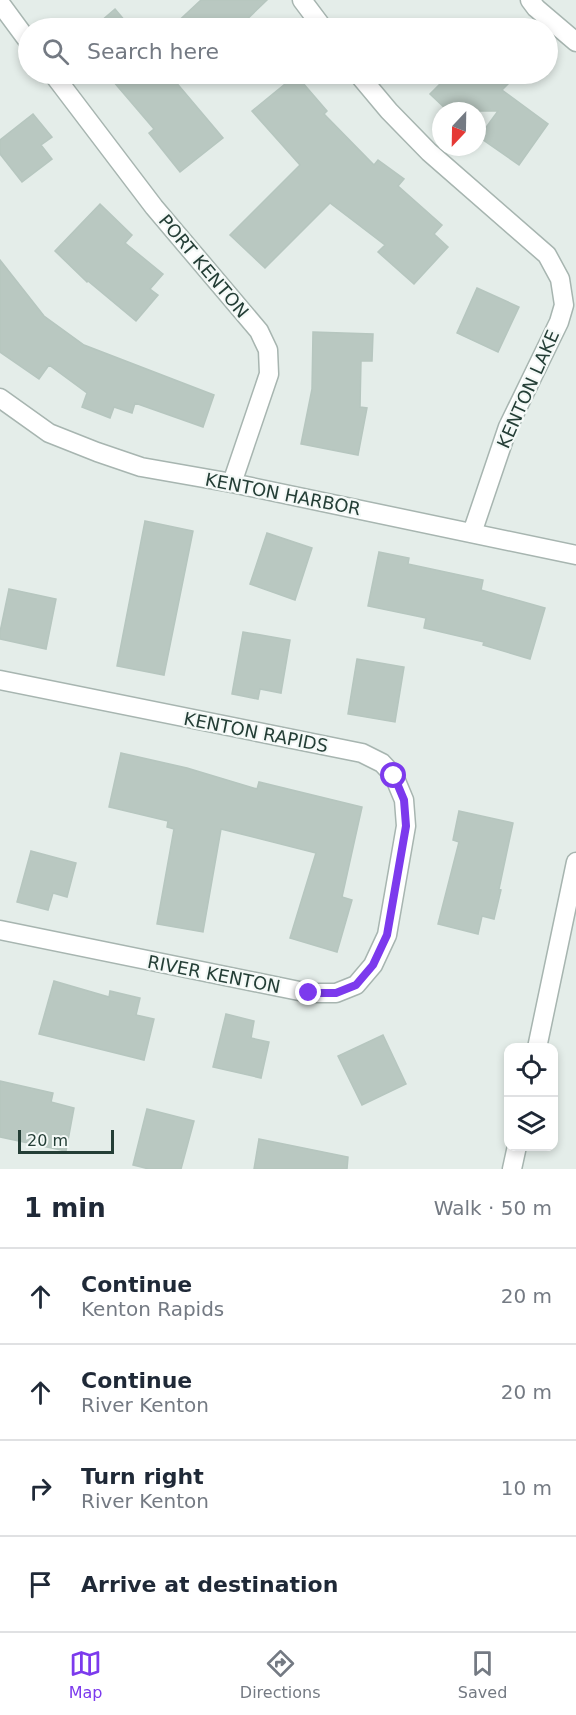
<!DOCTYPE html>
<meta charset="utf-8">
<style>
body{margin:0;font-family:"DejaVu Sans",sans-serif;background:#f6f6f7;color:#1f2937}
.controls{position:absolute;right:18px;bottom:18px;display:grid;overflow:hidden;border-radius:12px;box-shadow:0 3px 9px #0003}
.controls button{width:54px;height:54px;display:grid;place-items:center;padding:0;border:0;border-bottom:2px solid #e0e1e3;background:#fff;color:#1f2937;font:30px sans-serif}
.compass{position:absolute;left:432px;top:102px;width:54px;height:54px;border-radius:50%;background:#fff;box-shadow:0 3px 9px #0003;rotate:202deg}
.scale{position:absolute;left:18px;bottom:15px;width:96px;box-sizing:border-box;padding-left:6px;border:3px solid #243e36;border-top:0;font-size:16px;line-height:21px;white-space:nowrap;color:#243e36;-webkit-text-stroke:4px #f4f9f7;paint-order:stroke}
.stop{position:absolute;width:18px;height:18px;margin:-14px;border:4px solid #7c3aed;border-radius:50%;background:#fff}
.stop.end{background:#7c3aed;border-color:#fff;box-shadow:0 2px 6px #0008}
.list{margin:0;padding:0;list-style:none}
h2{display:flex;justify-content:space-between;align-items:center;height:78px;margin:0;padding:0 24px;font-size:26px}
h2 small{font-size:20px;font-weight:400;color:#747a83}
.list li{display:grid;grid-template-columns:39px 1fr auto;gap:18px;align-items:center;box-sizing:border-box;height:96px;padding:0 24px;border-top:2px solid #e0e1e3}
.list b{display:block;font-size:22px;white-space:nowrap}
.list p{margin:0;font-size:20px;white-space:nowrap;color:#747a83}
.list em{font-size:20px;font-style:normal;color:#747a83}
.icon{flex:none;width:33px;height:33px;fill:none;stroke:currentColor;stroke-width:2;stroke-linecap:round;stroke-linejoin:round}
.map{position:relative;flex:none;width:576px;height:1169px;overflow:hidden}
.search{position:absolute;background:#fff;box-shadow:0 3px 9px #0003;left:18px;right:18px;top:18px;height:66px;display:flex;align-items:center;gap:15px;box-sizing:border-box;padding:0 21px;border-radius:33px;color:#747a83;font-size:22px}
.sheet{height:462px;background:#fff}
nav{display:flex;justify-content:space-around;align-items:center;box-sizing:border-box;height:84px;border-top:2px solid #e0e1e3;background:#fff;font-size:16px;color:#747a83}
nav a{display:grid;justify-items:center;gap:3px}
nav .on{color:#7c3aed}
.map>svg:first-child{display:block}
</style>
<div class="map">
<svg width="576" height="1169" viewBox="0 0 576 1169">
<rect width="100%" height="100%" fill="#e4ede9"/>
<!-- building -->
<path fill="#b9c8c1" stroke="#b6c6bf" stroke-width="1.5" d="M 201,0 L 267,0 L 238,28 L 171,28 Z
M 115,9 L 131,28 L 93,28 Z
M 107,74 L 169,74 L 223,138 L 180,172 L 149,133 L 154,129 Z
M 450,74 L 518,74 L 502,90 L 548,124 L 519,165 L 479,137 L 498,111 L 448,111 L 430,94 Z
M 296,75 L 327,111 L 324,114 L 374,165 L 378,160 L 404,179 L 398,186 L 442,225 L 434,234 L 448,247 L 414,284 L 378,252 L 385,245 L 330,203 L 265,268 L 230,235 L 300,165 L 252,111 Z
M 33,114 L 52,137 L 41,145 L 52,159 L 22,182 L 0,154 L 0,140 Z
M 100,204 L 132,235 L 125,243 L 163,274 L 150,289 L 158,295 L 136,321 L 88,281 L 87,282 L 55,251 Z
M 0,260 L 44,316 L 84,345 L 214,395 L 203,427 L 135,403 L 132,413 L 114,407 L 110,418 L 82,407 L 87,393 L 49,365 L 39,379 L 0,352 Z
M 477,288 L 519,307 L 498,352 L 457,333 Z
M 313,332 L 373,334 L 372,361 L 361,361 L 360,407 L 367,408 L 358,455 L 301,444 L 312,389 Z
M 145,521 L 193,531 L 164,675 L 117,666 Z
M 267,533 L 312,548 L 295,600 L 250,584 Z
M 379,552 L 409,558 L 408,564 L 483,580 L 481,590 L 545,608 L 530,659 L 483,645 L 484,642 L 424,628 L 426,618 L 368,606 Z
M 9,589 L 56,599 L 46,649 L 0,639 L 0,632 Z
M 243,632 L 290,640 L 281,693 L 260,689 L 258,699 L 232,694 Z
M 357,659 L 404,667 L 395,722 L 348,714 Z
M 121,753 L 187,768 L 257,789 L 259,782 L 362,807 L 342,897 L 352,900 L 337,952 L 290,938 L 316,853 L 221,829 L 203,932 L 157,924 L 174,829 L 167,827 L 168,821 L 109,807 Z
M 459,811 L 513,823 L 499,889 L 501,890 L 494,919 L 482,916 L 478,934 L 438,924 L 459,842 L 453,840 Z
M 31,851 L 76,863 L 67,897 L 53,893 L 48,910 L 17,902 Z
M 54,981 L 109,997 L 110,991 L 140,998 L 136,1015 L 154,1019 L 144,1060 L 39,1034 Z
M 226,1014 L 254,1021 L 251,1038 L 269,1042 L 261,1078 L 213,1067 Z
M 383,1035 L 406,1084 L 362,1105 L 338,1056 Z
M 0,1081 L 53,1093 L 51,1102 L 74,1108 L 66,1151 L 0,1137 Z
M 147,1109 L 194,1121 L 181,1169 L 149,1169 L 133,1165 Z
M 259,1139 L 348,1157 L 347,1169 L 254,1169 Z"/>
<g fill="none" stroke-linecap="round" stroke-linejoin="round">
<!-- minor casing -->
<g stroke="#a7b5b0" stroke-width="21">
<path id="minor" d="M 302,0 L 323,28
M 530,0 L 536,8 L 576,42
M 0,3 L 28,41
M 53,74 L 154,207 L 259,331 L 268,350 L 269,374 L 232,483
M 358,74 L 389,111 L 429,152 L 547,255 L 560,279 L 564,305 L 559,322 L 508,427 L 472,533
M 0,398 L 49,433 L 97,452 L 141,467 L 232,483 L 576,555
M 0,680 L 362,753 L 382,763 L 394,776 L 404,800 L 406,826 L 387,935 L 373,965 L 356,985 L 336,993 L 309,993 L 0,930
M 537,1048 L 576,862
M 512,1169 L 517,1146"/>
</g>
<!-- minor -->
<use href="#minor" stroke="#fff" stroke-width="18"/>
</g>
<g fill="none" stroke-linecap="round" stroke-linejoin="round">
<!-- route -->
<path stroke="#7c3aed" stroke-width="8" d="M 309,993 L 336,993 L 356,985 L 373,965 L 387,935 L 406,826 L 404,800 L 394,776"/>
</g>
<g text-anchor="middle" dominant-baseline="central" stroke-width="4.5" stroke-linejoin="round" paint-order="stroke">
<!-- street labels -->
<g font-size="18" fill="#243e36" stroke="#f4f9f7">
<text transform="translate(204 266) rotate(50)">PORT KENTON</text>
<text transform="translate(528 389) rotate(-66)">KENTON LAKE</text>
<text transform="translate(283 494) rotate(11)">KENTON HARBOR</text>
<text transform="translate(256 732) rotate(11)">KENTON RAPIDS</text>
<text transform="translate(214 974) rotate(11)">RIVER KENTON</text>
</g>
</g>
</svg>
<div class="controls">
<button><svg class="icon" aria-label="locate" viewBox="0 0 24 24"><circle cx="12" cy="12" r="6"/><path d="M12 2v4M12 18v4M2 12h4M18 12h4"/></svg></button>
<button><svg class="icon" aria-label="layers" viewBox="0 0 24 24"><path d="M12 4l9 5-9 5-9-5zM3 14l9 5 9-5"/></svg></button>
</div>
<svg class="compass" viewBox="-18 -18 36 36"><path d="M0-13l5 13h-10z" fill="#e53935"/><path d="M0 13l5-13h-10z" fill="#747a83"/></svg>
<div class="scale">20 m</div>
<div class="stop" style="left:394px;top:776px"></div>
<div class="stop end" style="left:309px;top:993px"></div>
<div class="search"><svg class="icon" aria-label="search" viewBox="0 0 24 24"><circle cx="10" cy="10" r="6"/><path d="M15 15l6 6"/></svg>Search here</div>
</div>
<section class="sheet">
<h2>1 min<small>Walk · 50 m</small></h2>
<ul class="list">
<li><svg class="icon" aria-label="ahead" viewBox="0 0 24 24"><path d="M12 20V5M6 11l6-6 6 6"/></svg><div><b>Continue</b><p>Kenton Rapids</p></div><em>20 m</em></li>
<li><svg class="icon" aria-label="ahead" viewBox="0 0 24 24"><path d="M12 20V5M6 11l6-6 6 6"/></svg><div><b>Continue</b><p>River Kenton</p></div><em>20 m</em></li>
<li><svg class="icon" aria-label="right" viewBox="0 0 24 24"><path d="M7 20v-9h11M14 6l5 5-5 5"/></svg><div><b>Turn right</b><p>River Kenton</p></div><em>10 m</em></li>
<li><svg class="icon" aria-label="arrive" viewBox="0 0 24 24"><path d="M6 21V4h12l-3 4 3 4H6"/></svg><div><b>Arrive at destination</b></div></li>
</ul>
</section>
<nav>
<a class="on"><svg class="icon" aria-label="map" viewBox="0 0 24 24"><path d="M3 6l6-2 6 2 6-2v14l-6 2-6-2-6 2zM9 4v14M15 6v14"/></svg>Map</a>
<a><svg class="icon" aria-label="directions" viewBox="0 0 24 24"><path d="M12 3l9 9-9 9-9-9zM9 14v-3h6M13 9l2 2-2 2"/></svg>Directions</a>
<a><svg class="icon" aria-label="saved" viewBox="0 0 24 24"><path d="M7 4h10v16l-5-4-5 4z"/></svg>Saved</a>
</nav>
